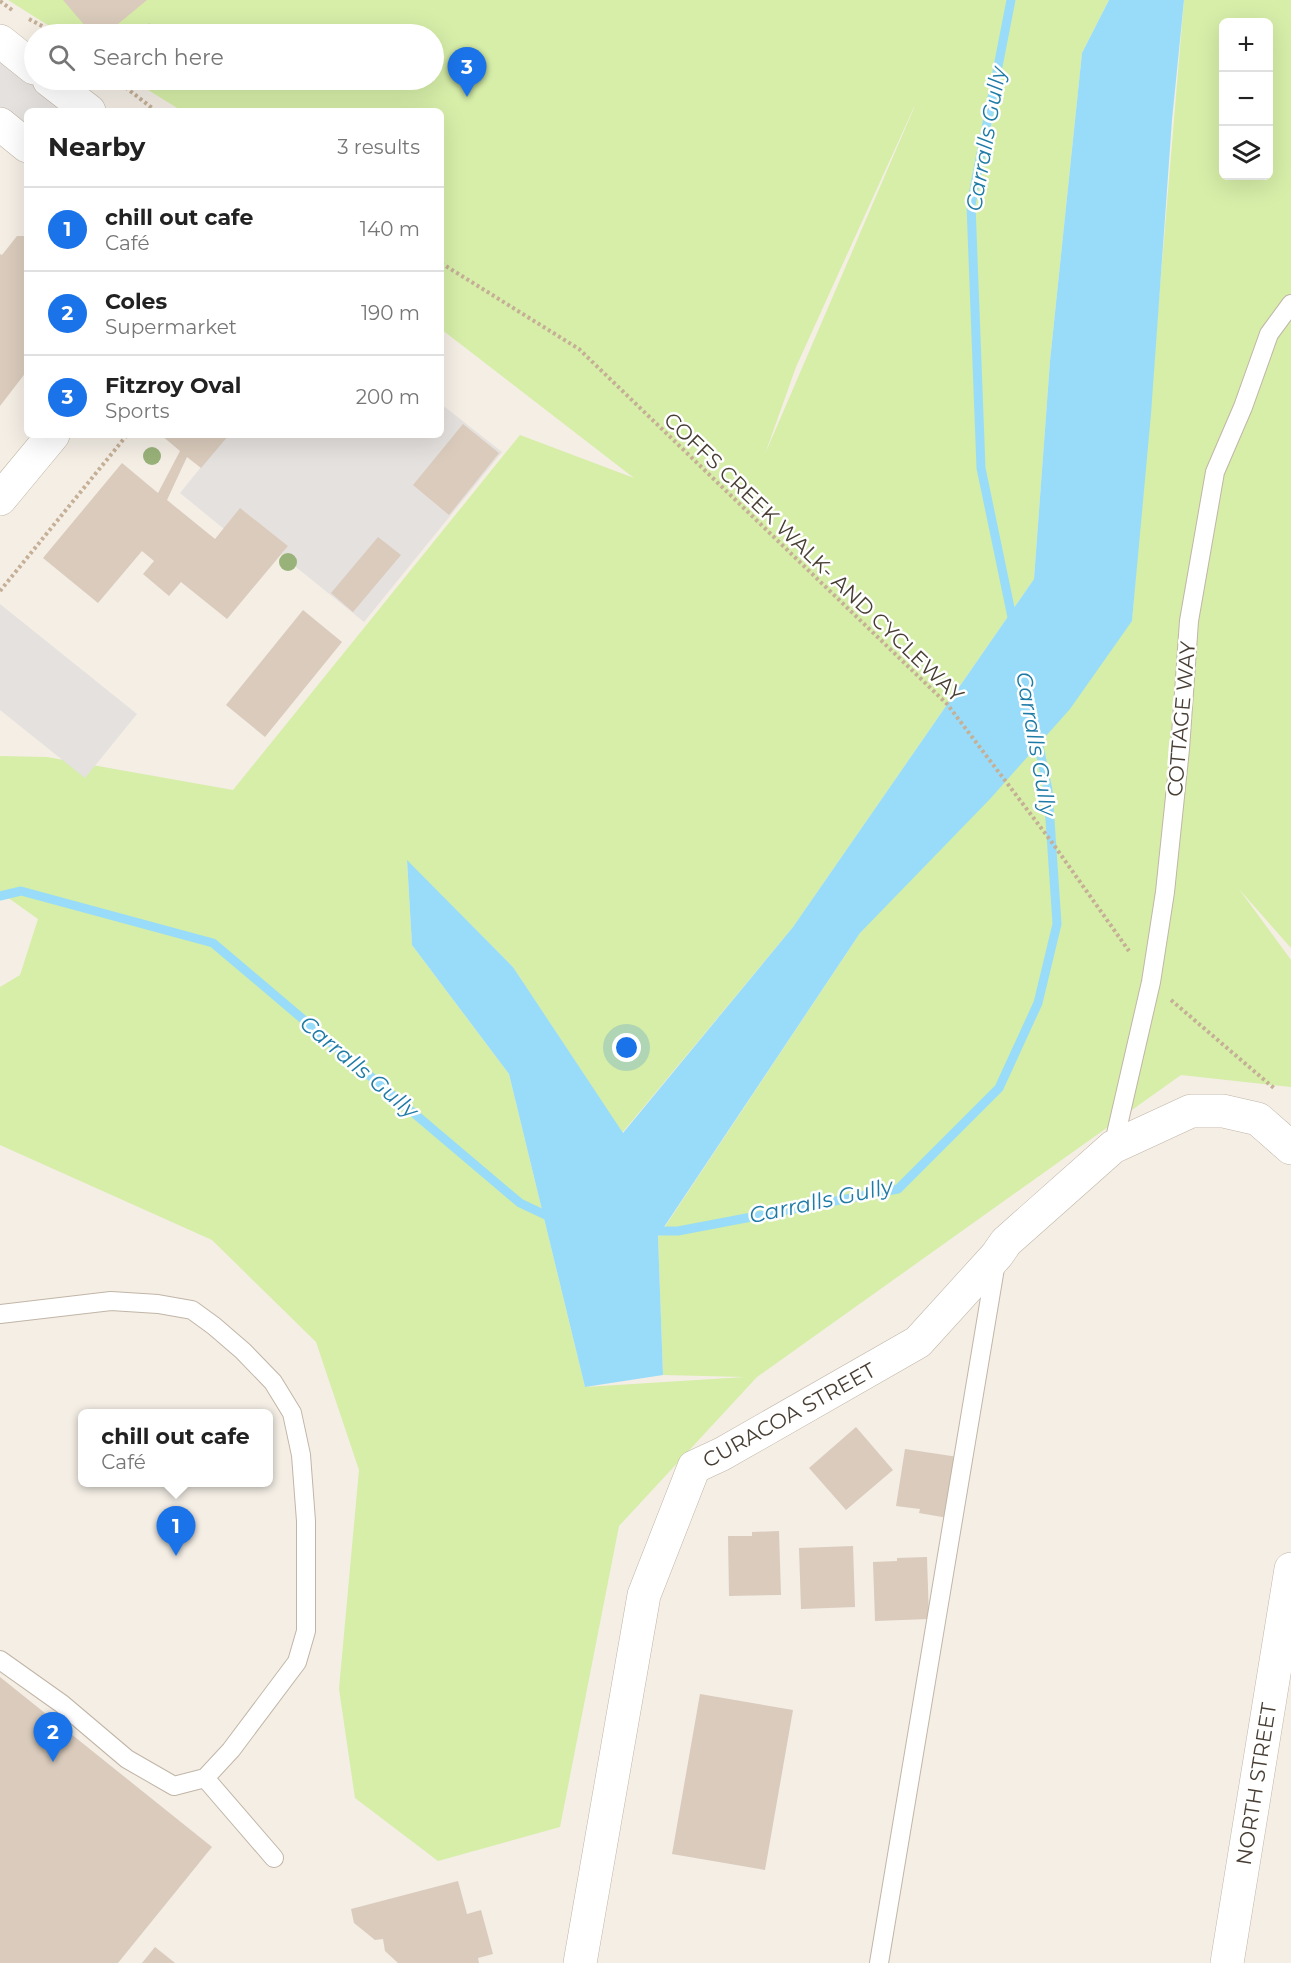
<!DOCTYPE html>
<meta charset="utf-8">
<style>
body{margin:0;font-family:Montserrat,sans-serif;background:#f2f2f2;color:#222}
.controls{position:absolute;right:18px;top:18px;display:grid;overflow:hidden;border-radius:9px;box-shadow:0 6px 24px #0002}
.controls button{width:54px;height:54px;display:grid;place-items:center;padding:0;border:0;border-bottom:2px solid #e0e0e0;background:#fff;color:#222;font:30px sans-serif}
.you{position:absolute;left:627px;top:1048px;width:21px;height:21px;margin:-15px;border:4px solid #fff;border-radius:50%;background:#1a73e8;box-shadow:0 0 0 9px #1a73e833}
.badge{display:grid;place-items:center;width:39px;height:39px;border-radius:50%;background:#1a73e8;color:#fff;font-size:20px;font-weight:700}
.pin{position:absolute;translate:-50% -50px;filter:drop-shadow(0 2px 3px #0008)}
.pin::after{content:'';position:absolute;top:32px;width:21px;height:18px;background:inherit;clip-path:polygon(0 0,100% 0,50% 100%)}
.popup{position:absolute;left:78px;top:1409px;width:195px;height:78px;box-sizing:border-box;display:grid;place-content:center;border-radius:9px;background:#fff;filter:drop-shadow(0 2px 4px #0005);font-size:20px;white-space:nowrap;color:#767676}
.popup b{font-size:22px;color:#222}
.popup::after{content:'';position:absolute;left:50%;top:100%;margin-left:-12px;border:12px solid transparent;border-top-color:#fff}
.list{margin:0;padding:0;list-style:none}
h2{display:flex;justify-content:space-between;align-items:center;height:78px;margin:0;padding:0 24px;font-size:26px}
h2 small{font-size:20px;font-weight:400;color:#767676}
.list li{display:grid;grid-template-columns:39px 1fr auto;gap:18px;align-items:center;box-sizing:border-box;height:84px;padding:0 24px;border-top:2px solid #e0e0e0}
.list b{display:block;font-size:22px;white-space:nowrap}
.list p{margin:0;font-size:20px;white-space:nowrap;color:#767676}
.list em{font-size:20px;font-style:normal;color:#767676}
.icon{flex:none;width:33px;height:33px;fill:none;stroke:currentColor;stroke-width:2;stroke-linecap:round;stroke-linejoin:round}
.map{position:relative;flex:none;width:1291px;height:1963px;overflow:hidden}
.search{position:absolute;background:#fff;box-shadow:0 6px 24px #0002;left:24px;top:24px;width:420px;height:66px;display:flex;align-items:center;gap:15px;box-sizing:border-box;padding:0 21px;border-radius:33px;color:#767676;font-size:22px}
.panel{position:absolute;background:#fff;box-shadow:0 6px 24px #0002;left:24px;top:108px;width:420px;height:330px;border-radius:9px}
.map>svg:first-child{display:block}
</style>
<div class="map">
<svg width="1291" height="1963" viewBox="0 0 1291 1963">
<rect width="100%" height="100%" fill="#f4eee5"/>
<!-- green -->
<path fill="#d6eea8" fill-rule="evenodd" d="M 8,0 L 1109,0 L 1082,53 L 1050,361 L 1034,579 L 793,927 L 622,1133 L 513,967 L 407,861 L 412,945 L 509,1074 L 585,1387 L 745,1377 L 663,1375 L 658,1237 L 860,933 L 1132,621 L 1184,0 L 1291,0 L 1291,948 L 1239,889 L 1291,960 L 1291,1087 L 1181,1075 L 757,1377 L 619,1526 L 560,1827 L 438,1861 L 355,1798 L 339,1689 L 359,1470 L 316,1342 L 212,1240 L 0,1145 L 0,987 L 20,975 L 38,919 L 0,892 L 0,756 L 47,757 L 233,790 L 520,435 L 634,478 L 441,329 L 441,111 L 182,111 L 132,80 L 434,80 L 434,34 L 62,34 ZM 1224,22 L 1268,22 L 1268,176 L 1224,176 ZM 914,107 L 914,108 L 765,454 L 796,367 Z"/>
<!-- parking -->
<path fill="#e5e1de" d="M 0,54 L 63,103 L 62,111 L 27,111 L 27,137 L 0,115 Z
M 441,404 L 502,452 L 364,622 L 281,555 L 288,546 L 241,509 L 224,529 L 180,493 L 227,435 L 441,435 Z
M 0,604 L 137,714 L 85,778 L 0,710 Z"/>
<!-- water -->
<path fill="#99dcf9" d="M 1109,0 L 1184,0 L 1172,120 L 1151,414 L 1132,621 L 1070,709 L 990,799 L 860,933 L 658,1236 L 663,1375 L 585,1387 L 509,1074 L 412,945 L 407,860 L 513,967 L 623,1133 L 793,927 L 1034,579 L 1050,361 L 1082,53 Z"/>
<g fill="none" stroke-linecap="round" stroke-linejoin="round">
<!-- stream -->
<path stroke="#99dcf9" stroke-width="9" d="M 1011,0 L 971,205 L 981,468 L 1013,622
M 0,896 L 21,891 L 213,943 L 520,1203 L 554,1219
M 649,1231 L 678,1231 L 898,1189 L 999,1088 L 1038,1003 L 1057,924 L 1048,790 L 1036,732"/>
</g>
<!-- building -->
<path fill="#dacbbc" d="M 63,0 L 147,0 L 106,34 L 92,34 Z
M 149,23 L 167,34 L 141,34 Z
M 17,236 L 27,236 L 27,371 L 0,406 L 0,254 L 2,255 Z
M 463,424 L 499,453 L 449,515 L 413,485 Z
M 161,435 L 229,435 L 201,468 L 187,457 L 167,500 L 215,539 L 240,508 L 288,546 L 227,619 L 181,582 L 169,596 L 143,574 L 154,561 L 142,551 L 98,603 L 43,558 L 122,463 L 158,493 L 180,451 Z
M 378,537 L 401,555 L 353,612 L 331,593 Z
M 303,610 L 342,642 L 265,737 L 226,705 Z
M 856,1427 L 893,1470 L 846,1510 L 809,1468 Z
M 905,1449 L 958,1457 L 948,1518 L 919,1513 L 920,1509 L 896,1506 Z
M 779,1531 L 781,1595 L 729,1596 L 728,1536 L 752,1536 L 752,1532 Z
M 853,1546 L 855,1607 L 801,1609 L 799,1548 Z
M 927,1557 L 929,1619 L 875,1621 L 873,1562 L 897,1561 L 897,1558 Z
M 0,1677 L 212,1847 L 118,1963 L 0,1963 Z
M 700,1694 L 793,1710 L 765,1870 L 672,1854 Z
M 458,1881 L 467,1914 L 481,1910 L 493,1954 L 478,1958 L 479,1963 L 398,1963 L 385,1951 L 383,1939 L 375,1940 L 354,1923 L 351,1909 Z
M 155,1947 L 175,1963 L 142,1963 Z"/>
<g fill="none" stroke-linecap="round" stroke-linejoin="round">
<!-- service casing -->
<g stroke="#c1b5a6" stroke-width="20">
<path id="service" d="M 1113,1147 L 1151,982 L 1165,892 L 1180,749 L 1189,621 L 1215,472 L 1243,407 L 1269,334 L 1291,304
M 0,1314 L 111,1301 L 158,1304 L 192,1310 L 214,1326 L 243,1351 L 273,1382 L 292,1413 L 301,1455 L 306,1521 L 306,1631 L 297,1662 L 231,1750 L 205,1778 L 174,1786 L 127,1759 L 62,1704 L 0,1660
M 205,1778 L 274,1858
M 879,1963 L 996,1262"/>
</g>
<!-- minor casing -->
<g stroke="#c1b5a6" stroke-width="34">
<path id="minor" d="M 0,41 L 34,68
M 49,80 L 89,111
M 0,124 L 27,146
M 0,499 L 53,435
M 580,1963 L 644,1595 L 694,1467 L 722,1454 L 918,1342 L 997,1255 L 1006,1242 L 1113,1147 L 1191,1111 L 1223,1111 L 1258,1119 L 1291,1148
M 1227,1963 L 1291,1569"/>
</g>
<!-- path -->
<path stroke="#c5af96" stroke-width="4" stroke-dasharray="3 3" stroke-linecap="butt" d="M 0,1 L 12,10
M 29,19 L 57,34
M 116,80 L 156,111
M 441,263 L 579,349 L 947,704 L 1051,841 L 1129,951
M 0,591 L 127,435
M 1171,1000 L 1275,1089"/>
<!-- service -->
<use href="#service" stroke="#fff" stroke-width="18"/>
<!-- minor -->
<use href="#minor" stroke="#fff" stroke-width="33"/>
</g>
<!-- trees -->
<g fill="#99b279">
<circle cx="152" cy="456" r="9"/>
<circle cx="288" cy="562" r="9"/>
</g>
<g text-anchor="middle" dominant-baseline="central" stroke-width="5" stroke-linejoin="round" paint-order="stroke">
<!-- street labels -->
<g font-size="21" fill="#483e34" stroke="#fff">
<text transform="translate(814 557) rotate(44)">COFFS CREEK WALK- AND CYCLEWAY</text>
<text transform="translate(1181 719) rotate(-85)">COTTAGE WAY</text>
<text transform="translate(789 1415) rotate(-29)">CURACOA STREET</text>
<text transform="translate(1256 1784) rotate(-81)">NORTH STREET</text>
</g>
<!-- water labels -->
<g font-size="22" font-style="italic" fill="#1e7ba6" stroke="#fff">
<text transform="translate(986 139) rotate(-80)">Carralls Gully</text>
<text transform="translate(1036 744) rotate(80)">Carralls Gully</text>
<text transform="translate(359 1067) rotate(40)">Carralls Gully</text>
<text transform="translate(821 1201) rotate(-12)">Carralls Gully</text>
</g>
</g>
</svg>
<div class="controls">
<button>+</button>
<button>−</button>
<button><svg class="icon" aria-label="layers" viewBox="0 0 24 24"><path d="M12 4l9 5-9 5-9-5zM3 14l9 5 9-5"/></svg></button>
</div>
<div class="you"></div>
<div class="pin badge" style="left:176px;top:1556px">1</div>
<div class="popup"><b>chill out cafe</b>Café</div>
<div class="pin badge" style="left:53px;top:1762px">2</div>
<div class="pin badge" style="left:467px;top:97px">3</div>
<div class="search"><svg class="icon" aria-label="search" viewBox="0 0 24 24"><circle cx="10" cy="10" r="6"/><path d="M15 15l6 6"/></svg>Search here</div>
<section class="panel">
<h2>Nearby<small>3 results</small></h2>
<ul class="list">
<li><span class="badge">1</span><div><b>chill out cafe</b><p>Café</p></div><em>140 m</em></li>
<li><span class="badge">2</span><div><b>Coles</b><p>Supermarket</p></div><em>190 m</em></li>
<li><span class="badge">3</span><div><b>Fitzroy Oval</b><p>Sports</p></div><em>200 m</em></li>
</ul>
</section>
</div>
